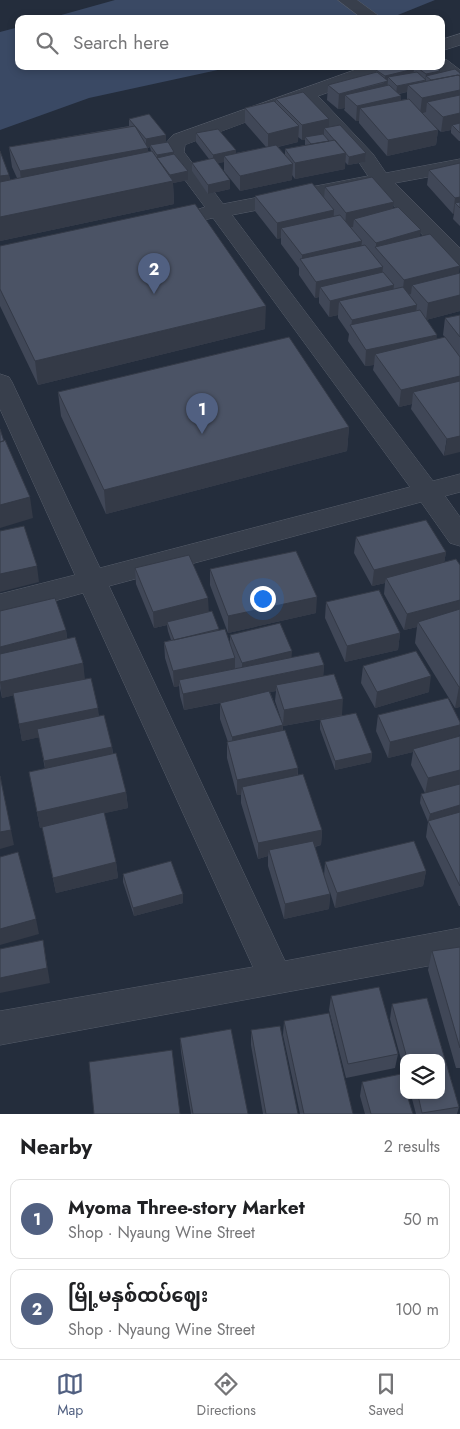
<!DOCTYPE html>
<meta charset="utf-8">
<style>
body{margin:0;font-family:Jost,"Noto Sans Myanmar",sans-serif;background:#f2f2f2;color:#202124}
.controls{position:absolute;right:15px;bottom:15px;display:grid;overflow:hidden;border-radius:10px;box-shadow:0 2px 8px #0003}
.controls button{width:45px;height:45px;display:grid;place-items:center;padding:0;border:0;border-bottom:1px solid #e0e0e0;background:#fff;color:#202124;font:25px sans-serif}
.you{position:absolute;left:262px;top:598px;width:18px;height:18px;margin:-12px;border:4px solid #fff;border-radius:50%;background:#1a73e8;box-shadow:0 0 0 8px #1a73e833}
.badge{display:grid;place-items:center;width:32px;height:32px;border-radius:50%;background:#516081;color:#fff;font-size:16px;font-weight:700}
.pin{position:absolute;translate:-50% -41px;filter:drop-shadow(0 1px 2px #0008)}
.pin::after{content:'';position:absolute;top:26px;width:18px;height:15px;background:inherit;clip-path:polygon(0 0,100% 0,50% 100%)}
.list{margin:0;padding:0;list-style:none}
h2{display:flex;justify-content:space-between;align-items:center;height:65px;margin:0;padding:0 20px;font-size:21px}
h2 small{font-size:16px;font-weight:400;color:#757577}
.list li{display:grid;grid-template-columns:32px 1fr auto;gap:15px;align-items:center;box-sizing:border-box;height:80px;margin:0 10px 10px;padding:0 10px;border:1px solid #e0e0e0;border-radius:10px}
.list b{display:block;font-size:19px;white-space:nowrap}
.list p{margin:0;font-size:16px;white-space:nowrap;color:#757577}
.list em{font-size:16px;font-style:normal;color:#757577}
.icon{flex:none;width:28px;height:28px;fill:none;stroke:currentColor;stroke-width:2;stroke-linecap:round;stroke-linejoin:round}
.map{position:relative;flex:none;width:460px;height:1114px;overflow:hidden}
.search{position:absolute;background:#fff;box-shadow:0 2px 8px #0003;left:15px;right:15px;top:15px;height:55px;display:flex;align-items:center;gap:12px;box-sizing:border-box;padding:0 18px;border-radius:10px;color:#757577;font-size:19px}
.sheet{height:245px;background:#fff}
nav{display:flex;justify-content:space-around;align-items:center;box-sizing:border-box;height:70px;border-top:1px solid #e0e0e0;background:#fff;font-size:14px;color:#757577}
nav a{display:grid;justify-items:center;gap:2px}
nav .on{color:#516081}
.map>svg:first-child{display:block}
</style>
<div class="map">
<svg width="460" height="1114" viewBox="0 0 460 1114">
<rect width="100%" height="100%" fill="#242d3c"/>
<!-- water -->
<path fill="#3a4964" d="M 115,0 L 435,0 L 388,19 L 47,19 Z
M 19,27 L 19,66 L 236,66 L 89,98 L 0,130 L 0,32 Z"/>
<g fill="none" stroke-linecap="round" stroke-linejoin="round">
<!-- minor casing -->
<g stroke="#565d6a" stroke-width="1">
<path id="minor" d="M 338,0 L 357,0 L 383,19 L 363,19 Z
M 460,34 L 460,45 L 441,51 L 441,40 Z
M 441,59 L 447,60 L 460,70 L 460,85 L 453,83 L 435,68 L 434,66 L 441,66 Z
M 366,66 L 393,66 L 390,70 L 318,96 L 373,154 L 386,173 L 460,159 L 460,171 L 395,183 L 460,248 L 460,267 L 452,265 L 376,187 L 232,215 L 433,481 L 460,474 L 460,492 L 445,496 L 460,517 L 460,546 L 450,543 L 421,502 L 109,586 L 285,961 L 460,928 L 460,960 L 0,1045 L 0,1011 L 253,967 L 83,593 L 0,616 L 0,594 L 75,575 L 0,409 L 0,374 L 9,377 L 12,382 L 100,568 L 410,487 L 213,218 L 203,220 L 196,218 L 193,214 L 196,210 L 205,207 L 164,152 L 165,144 L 173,135 ZM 303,101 L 358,161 L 368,176 L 223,204 L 184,152 L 185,145 Z"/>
</g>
<!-- minor -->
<use href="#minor" fill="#383f4c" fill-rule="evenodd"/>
</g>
<!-- wall -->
<path fill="#404757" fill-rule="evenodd" d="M 390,66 L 434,66 L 440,71 L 439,73 L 460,73 L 460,141 L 459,141 L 451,133 L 451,130 L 441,132 L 433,125 L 438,130 L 436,145 L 387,156 L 359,123 L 359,121 L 356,121 L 344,110 L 345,108 L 338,109 L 327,100 L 328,85 L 376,72 L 376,70 ZM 407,92 L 407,99 L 401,100 L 399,94 Z
M 276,99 L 329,119 L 329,127 L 366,153 L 365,162 L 348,165 L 345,162 L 345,169 L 295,179 L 292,175 L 292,180 L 240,191 L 224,171 L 224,162 L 218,163 L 230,189 L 208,194 L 192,171 L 192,163 L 209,159 L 196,142 L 196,133 L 236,153 L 266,147 L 245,123 L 245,108 L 276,103 ZM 298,137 L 302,140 L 305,140 L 305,145 L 285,149 L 285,155 L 278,147 L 298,142 Z
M 129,119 L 166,135 L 166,142 L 174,152 L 175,155 L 188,171 L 188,180 L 173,183 L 174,204 L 0,241 L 9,175 L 10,180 L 17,178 L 12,167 L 9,147 L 129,126 ZM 150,147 L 151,151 L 148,151 L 148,148 Z
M 460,163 L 460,226 L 453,219 L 454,214 L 453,214 L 427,185 L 429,170 Z
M 325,187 L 394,202 L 393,208 L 420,236 L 459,273 L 460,311 L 426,320 L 437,339 L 445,337 L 443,335 L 445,318 L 460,315 L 460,357 L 444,456 L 411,409 L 412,404 L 399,407 L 373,370 L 374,365 L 365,366 L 348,341 L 349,334 L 338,318 L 338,315 L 329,317 L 319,303 L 319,297 L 315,298 L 299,275 L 299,268 L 281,244 L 281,238 L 277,239 L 255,211 L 255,196 L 324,198 Z
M 0,246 L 265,329 L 38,385 L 0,306 Z
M 58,392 L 349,427 L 347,451 L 106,514 L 61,416 Z
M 356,537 L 446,552 L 444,563 L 456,559 L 460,707 L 455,708 L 415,643 L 417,627 L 404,630 L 384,594 L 385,583 L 372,586 L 354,553 Z
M 135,568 L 209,612 L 219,631 L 230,644 L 230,635 L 292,657 L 324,665 L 323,676 L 342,715 L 372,753 L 371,762 L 335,770 L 320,729 L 320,720 L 339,716 L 283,726 L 283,725 L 283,731 L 298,768 L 298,775 L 322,830 L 321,845 L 315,847 L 324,876 L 325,862 L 426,871 L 423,886 L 335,908 L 330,892 L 330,894 L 329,909 L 284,919 L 268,866 L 268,856 L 258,859 L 241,803 L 241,795 L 237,795 L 227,758 L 227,742 L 228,742 L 220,719 L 220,703 L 225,702 L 184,710 L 180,696 L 179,686 L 174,687 L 165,658 L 164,642 L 171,640 L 168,631 L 167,625 L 154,628 L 136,584 ZM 276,691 L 275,701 L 283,725 L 270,692 Z
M 210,569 L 316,613 L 228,633 L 210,585 Z
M 326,602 L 400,633 L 398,650 L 345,662 L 325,618 Z
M 0,611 L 66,630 L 67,638 L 83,663 L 84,679 L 112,747 L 113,753 L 126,792 L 128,808 L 104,813 L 116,862 L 118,878 L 56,893 L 42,827 L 40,828 L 29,772 L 45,769 L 39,737 L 22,741 L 14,695 L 2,698 L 0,688 Z
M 363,666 L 429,692 L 375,708 L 361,683 Z
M 378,715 L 460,722 L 460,732 L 459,737 L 460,736 L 460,906 L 459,906 L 426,837 L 428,822 L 420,803 L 421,794 L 425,793 L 411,765 L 413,752 L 388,758 L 376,731 Z
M 123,874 L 183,903 L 134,916 L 123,882 Z
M 460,947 L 460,1068 L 456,1068 L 428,970 L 432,951 Z
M 331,996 L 398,1054 L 395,1068 L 346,1078 L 329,1010 Z
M 427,998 L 459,1107 L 457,1114 L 416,1114 L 411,1095 L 441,1095 L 441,1058 L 404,1058 L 404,1070 L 390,1019 L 392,1004 Z
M 284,1021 L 353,1114 L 300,1114 L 283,1035 Z
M 251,1030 L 298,1114 L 263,1114 L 251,1045 Z
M 180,1038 L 248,1114 L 191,1114 L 181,1052 Z
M 362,1082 L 413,1114 L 365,1114 L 360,1096 Z"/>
<!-- shaded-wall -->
<path fill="#343a47" d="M 414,69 L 413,77 L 388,77 L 387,96 L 345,95 L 345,108 L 338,109 L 339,94 L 384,83 L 385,76 Z
M 440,71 L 439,79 L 426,76 L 425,89 L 408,85 L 407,92 L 396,94 L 397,86 L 425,81 L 426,74 Z
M 460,90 L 460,105 L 427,102 L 426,112 L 420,114 L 422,98 Z
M 401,96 L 400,111 L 360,108 L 359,121 L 356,121 L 357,106 Z
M 460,113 L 460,128 L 452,125 L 451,130 L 441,132 L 443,117 Z
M 329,119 L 329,133 L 324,128 L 324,135 L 305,137 L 305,140 L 302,140 L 302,125 Z
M 299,126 L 298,142 L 268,149 L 268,134 Z
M 438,130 L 436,145 L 387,156 L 388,140 Z
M 166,135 L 166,143 L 150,145 L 150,147 L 146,148 L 146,139 Z
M 148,148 L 149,168 L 22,191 L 20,171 Z
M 236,150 L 236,159 L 224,156 L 224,162 L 213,164 L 213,155 Z
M 174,152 L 175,161 L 157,159 L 157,155 Z
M 346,153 L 345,169 L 295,179 L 295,163 Z
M 366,153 L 365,162 L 348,165 L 349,157 Z
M 293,164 L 292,180 L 240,191 L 240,176 Z
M 188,171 L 188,180 L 173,183 L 174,204 L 0,241 L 0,217 L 170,181 L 170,175 Z
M 9,175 L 12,195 L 0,197 L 0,176 Z
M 230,180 L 230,189 L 208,194 L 208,185 Z
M 460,197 L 460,208 L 455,203 L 454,214 L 453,214 L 455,198 Z
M 394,202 L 392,218 L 354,219 L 353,227 L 345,228 L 346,213 Z
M 334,210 L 333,226 L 281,228 L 281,238 L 277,239 L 277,223 Z
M 421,230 L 419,246 L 376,248 L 376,243 Z
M 362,241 L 360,257 L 302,262 L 302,255 Z
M 460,266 L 458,282 L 412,285 L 411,294 L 402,296 L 404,280 Z
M 383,267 L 381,283 L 320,287 L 319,297 L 315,298 L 316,282 Z
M 394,285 L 392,301 L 339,301 L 338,315 L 329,317 L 330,301 Z
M 460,295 L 460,311 L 426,320 L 428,303 Z
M 417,305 L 415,321 L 351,327 L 352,320 Z
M 266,306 L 265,329 L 38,385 L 35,361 Z
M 437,335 L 435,352 L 375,354 L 374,365 L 365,366 L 366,350 Z
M 460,376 L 460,392 L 413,392 L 412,404 L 399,407 L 401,390 Z
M 349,427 L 347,451 L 106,514 L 104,490 Z
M 460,436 L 460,452 L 444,456 L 447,439 Z
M 30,497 L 33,518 L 0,528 L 0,505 Z
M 446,552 L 443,569 L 386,578 L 385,583 L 372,586 L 374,570 Z
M 37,566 L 39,582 L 0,592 L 0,574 Z
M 317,597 L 316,613 L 228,633 L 228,616 Z
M 208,598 L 209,614 L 167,622 L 167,625 L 154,628 L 153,612 Z
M 460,600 L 460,615 L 418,622 L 417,627 L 404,630 L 407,614 Z
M 66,630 L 68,647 L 0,664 L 0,647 Z
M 400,633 L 398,650 L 345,662 L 347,646 Z
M 292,651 L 291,667 L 242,679 L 242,663 Z
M 235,658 L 235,674 L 179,680 L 179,686 L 174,687 L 173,671 Z
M 83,663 L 85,679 L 2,698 L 0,682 Z
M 324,665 L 323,681 L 276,685 L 276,691 L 184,710 L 183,694 Z
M 431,676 L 429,692 L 375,708 L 377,692 Z
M 459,687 L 460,687 L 460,707 L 455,708 Z
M 343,699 L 342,715 L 283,726 L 284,710 Z
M 98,708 L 100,724 L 22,741 L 19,724 Z
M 283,725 L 282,741 L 232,753 L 232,737 Z
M 460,725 L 460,732 L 458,741 L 413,749 L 413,752 L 388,758 L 390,742 Z
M 112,747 L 114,763 L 47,777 L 44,761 Z
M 372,753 L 371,762 L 335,770 L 335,761 Z
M 298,768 L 297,784 L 242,787 L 241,795 L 237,795 L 237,780 Z
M 460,770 L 460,785 L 425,794 L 428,778 Z
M 126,792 L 128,808 L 40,828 L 37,812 Z
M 460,805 L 460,814 L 428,822 L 430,814 Z
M 11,830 L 14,845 L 0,849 L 0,832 Z
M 322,830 L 321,845 L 270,856 L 269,850 L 268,856 L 258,859 L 258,843 Z
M 116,862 L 118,878 L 56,893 L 53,878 Z
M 426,871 L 423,886 L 335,908 L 337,893 Z
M 183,894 L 183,903 L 134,916 L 133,908 Z
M 330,894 L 329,909 L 284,919 L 285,904 Z
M 36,919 L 39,934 L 0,945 L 0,929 Z
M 43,940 L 50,983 L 0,993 L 0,978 Z"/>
<!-- building -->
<path fill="#4b5365" stroke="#343a47" d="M 390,66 L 411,66 L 414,69 L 385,76 L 376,70 Z
M 415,66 L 434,66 L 440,71 L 426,74 Z
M 455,69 L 460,73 L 460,76 L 458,75 L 431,80 L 426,76 Z
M 377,72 L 388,81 L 339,94 L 328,85 Z
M 417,72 L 426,80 L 397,86 L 388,77 Z
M 458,75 L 460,76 L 460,90 L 422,98 L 408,85 Z
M 389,85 L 401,96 L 357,106 L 345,95 Z
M 303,92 L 329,119 L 302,125 L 276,99 Z
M 460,95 L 460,113 L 443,117 L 427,102 Z
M 409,99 L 438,130 L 388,140 L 360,108 Z
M 274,101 L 299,126 L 268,134 L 245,108 Z
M 149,114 L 166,135 L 146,139 L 129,119 Z
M 460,123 L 460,133 L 452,125 Z
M 340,125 L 366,153 L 349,157 L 324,128 Z
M 135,126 L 148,148 L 20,171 L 9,147 Z
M 218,129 L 236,150 L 213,155 L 196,133 Z
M 323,134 L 329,141 L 311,144 L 305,137 Z
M 335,140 L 346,153 L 295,163 L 285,149 Z
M 168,142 L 174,152 L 157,155 L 150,145 Z
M 276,145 L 293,164 L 240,176 L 224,156 Z
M 0,151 L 9,175 L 0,176 Z
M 152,151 L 173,181 L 0,217 L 0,182 Z
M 174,154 L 188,171 L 170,175 L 157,158 Z
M 214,158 L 230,180 L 208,185 L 192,163 Z
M 460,163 L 460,197 L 455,198 L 429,170 Z
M 372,177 L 394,202 L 346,213 L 325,187 Z
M 312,183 L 334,210 L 277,223 L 255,196 Z
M 460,202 L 460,208 L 455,203 Z
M 195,204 L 266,306 L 35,361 L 0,289 L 0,246 Z
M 398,207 L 421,230 L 376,243 L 354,219 Z
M 340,215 L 362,241 L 302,255 L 281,228 Z
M 430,234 L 460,266 L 404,280 L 375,247 Z
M 365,245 L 383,267 L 316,282 L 300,259 Z
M 383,272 L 394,285 L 330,301 L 320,287 Z
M 460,273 L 460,295 L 428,303 L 412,285 Z
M 403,287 L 417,305 L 352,320 L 339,301 Z
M 420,310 L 437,335 L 366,350 L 350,325 Z
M 460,315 L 460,337 L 445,318 Z
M 289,337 L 349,427 L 104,490 L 58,392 Z
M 445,337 L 460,357 L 460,376 L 401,390 L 375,354 Z
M 460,381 L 460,436 L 447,439 L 413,392 Z
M 0,429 L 4,441 L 0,442 Z
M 5,440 L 30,497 L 0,505 L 0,442 Z
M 426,520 L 446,552 L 374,570 L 356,537 Z
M 24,526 L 37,566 L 0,574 L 0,531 Z
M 296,551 L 317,597 L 228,616 L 210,569 Z
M 189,555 L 208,598 L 153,612 L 135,568 Z
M 456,559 L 460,565 L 460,600 L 407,614 L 386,578 Z
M 379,590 L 400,633 L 347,646 L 326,602 Z
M 55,598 L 66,630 L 0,647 L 0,611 Z
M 460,609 L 460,687 L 459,687 L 418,622 Z
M 212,611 L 219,629 L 174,640 L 167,622 Z
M 280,623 L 292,651 L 242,663 L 230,635 Z
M 225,629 L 235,658 L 173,671 L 164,642 Z
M 75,637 L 83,663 L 0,682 L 0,654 Z
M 416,651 L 431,676 L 377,692 L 363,666 Z
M 319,652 L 324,665 L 183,694 L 179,680 Z
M 334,674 L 343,699 L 284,710 L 276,685 Z
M 91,678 L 98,708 L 19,724 L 13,693 Z
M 269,691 L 283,725 L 232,737 L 220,703 Z
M 448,698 L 460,722 L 460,725 L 390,742 L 378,715 Z
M 356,713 L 372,753 L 335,761 L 320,720 Z
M 104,715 L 112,747 L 44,761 L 37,729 Z
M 285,730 L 298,768 L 237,780 L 227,742 Z
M 460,736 L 460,770 L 428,778 L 413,749 Z
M 116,753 L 126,792 L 37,812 L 29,772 Z
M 303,774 L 322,830 L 258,843 L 242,787 Z
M 0,776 L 11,830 L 0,832 Z
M 460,784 L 460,805 L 430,814 L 421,794 Z
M 104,812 L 116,862 L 53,878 L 42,827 Z
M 460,812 L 460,886 L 428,821 Z
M 313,841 L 330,894 L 285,904 L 269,850 Z
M 414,841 L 426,871 L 337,893 L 325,862 Z
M 18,852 L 36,919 L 0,929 L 0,857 Z
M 171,861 L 183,894 L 133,908 L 123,874 Z
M 43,940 L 47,968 L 0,978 L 0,949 Z
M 460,947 L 460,1048 L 432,951 Z
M 379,987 L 398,1054 L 348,1064 L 331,996 Z
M 427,998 L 459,1107 L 422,1113 L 418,1095 L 441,1095 L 441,1058 L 407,1058 L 392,1004 Z
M 329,1013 L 353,1114 L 304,1114 L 284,1021 Z
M 280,1026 L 298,1114 L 266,1114 L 251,1030 Z
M 231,1029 L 248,1114 L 193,1114 L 180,1038 Z
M 172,1050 L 180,1114 L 94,1114 L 89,1062 Z
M 401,1074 L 404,1084 L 404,1095 L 407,1095 L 413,1114 L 371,1114 L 362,1082 Z"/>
</svg>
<div class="controls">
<button><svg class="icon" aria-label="layers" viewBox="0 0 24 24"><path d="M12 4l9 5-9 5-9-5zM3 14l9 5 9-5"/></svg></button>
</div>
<div class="you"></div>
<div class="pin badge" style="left:202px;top:434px">1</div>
<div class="pin badge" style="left:154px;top:294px">2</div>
<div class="search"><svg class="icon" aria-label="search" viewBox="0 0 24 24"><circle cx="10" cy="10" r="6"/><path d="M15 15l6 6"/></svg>Search here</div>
</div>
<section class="sheet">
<h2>Nearby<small>2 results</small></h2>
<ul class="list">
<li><span class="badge">1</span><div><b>Myoma Three-story Market</b><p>Shop · Nyaung Wine Street</p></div><em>50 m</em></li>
<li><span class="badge">2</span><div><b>မြို့မနှစ်ထပ်ဈေး</b><p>Shop · Nyaung Wine Street</p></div><em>100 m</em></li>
</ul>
</section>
<nav>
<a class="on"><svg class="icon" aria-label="map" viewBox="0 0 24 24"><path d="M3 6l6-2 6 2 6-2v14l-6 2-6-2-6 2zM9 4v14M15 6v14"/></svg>Map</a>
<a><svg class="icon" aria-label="directions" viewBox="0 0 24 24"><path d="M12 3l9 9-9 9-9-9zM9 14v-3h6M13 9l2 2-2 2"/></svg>Directions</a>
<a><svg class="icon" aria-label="saved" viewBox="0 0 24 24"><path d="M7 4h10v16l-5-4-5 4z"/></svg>Saved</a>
</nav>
